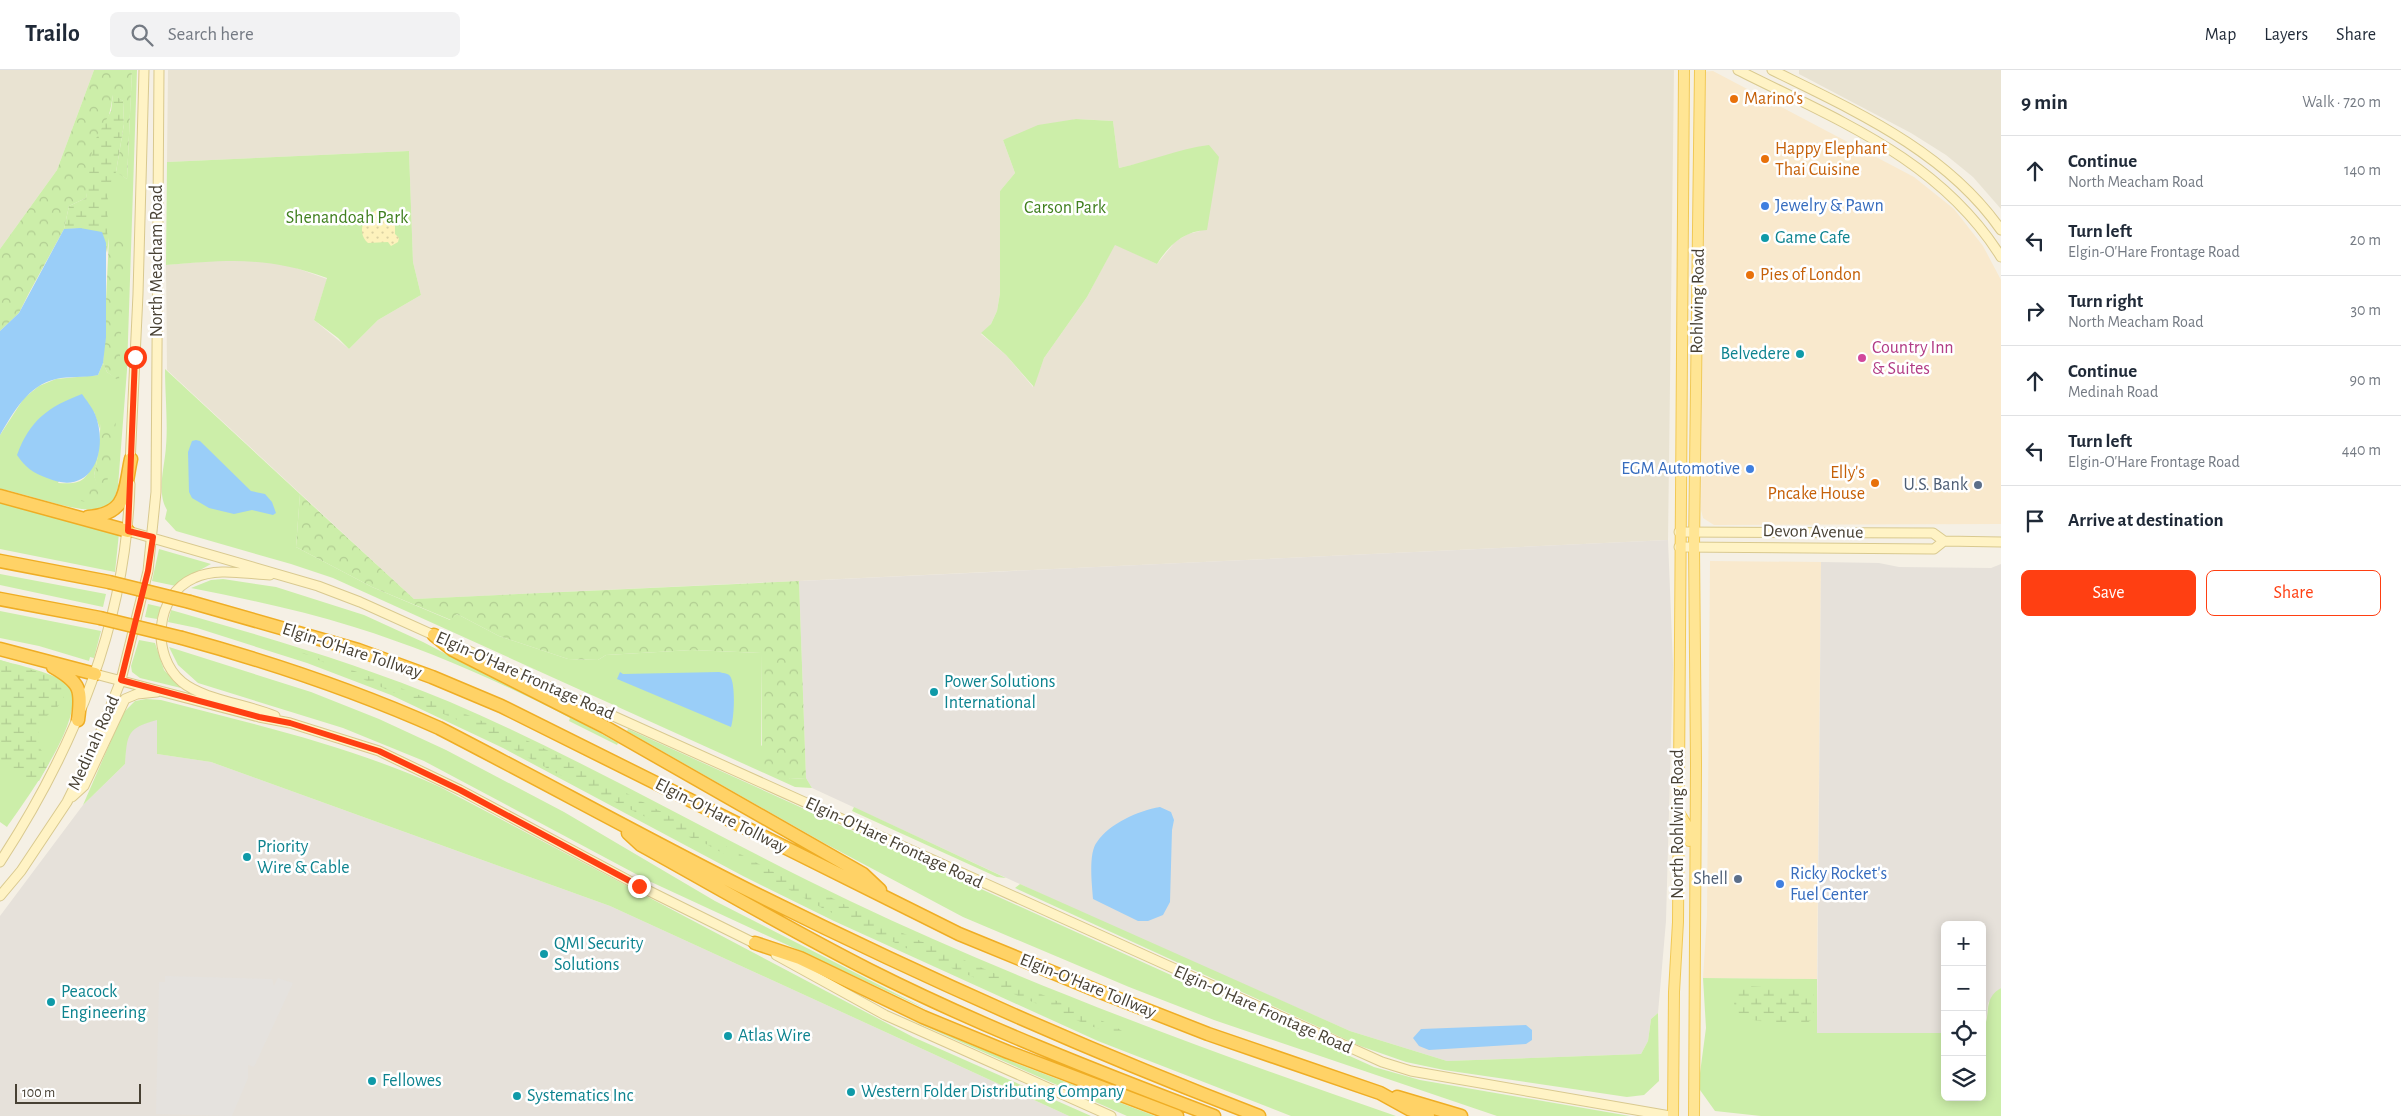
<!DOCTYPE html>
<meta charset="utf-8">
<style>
body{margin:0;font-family:"Alegreya Sans",sans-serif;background:#f2f2f3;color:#1f2937}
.controls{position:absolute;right:15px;bottom:15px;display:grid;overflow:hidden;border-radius:8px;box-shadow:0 2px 12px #0003}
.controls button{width:45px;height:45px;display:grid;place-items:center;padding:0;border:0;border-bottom:1px solid #e0e1e3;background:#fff;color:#1f2937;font:25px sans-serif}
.scale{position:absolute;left:15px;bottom:12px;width:126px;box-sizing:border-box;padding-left:5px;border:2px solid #484134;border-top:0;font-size:14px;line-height:18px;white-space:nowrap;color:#484134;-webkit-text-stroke:4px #fff;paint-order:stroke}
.stop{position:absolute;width:15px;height:15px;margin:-11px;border:4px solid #ff3f12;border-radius:50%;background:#fff}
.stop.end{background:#ff3f12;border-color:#fff;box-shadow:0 1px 5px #0008}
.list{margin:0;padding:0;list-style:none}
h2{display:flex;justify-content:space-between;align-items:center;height:65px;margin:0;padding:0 20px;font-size:21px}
h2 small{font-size:16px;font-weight:400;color:#747a83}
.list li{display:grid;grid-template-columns:32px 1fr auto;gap:15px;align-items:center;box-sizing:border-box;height:70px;padding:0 20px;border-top:1px solid #e0e1e3}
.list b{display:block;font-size:19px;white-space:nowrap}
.list p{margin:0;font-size:16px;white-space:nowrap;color:#747a83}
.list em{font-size:16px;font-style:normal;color:#747a83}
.actions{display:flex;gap:10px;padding:15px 20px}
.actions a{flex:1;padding:11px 0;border:1px solid #ff3f12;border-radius:8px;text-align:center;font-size:18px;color:#ff3f12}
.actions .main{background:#ff3f12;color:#fff}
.icon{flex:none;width:28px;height:28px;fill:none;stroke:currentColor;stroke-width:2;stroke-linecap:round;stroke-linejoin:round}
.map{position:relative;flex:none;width:2001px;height:1046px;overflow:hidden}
header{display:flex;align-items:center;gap:30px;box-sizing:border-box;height:70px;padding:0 25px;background:#fff;border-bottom:1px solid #e0e1e3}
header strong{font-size:24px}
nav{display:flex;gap:28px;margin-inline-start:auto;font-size:18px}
.search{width:350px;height:45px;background:#f2f2f3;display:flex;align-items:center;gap:12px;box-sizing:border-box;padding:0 18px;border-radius:8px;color:#747a83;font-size:19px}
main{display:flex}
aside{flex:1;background:#fff}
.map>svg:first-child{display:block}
</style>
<header>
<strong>Trailo</strong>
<div class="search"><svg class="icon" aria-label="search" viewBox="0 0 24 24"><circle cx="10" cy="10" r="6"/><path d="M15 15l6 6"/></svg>Search here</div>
<nav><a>Map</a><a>Layers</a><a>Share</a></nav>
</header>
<main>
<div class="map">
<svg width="2001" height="1046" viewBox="0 0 2001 1046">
<defs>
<pattern id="forest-crowns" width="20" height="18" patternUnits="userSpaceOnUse" patternTransform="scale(1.25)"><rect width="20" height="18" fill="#cceea9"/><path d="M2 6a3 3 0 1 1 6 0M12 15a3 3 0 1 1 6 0" fill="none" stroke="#b1cd92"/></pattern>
<pattern id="wetland-marsh" width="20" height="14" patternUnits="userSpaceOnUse" patternTransform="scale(1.25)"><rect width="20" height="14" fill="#cceea9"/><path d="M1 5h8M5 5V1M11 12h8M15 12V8" fill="none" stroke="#b1cd92"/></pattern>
<pattern id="sand-dots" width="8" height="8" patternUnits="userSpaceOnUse" patternTransform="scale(1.25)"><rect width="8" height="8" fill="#fdf2bc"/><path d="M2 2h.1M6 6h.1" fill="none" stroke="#dad1a2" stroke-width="1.8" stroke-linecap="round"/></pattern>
</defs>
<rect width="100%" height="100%" fill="#f5f0e5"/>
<!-- residential -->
<path fill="#e9e3d2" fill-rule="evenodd" d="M 0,0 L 94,0 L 57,100 L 0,179 Z
M 168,0 L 1674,0 L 1668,470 L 414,529 L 167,300 L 166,195 L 221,190 L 264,191 L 288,195 L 327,209 L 314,250 L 349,279 L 378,250 L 421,225 L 413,192 L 409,81 L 167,92 ZM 1076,49 L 1113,51 L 1119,98 L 1149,91 L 1200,161 L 1188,164 L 1175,172 L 1157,194 L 1115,174 L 1087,227 L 1044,288 L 1033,317 L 1006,285 L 981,264 L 991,254 L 997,241 L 1000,223 L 1000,121 L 1015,103 L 1003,70 Z
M 1799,0 L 2001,0 L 2001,139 L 1973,107 L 1946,85 L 1911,63 L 1799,4 Z"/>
<!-- commercial -->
<path fill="#f9e9cd" d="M 1713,1 L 1914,107 L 1954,139 L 1983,176 L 2001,210 L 2001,454 L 1714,455 L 1703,448 L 1701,440 L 1703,222 L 1700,2 Z
M 1710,491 L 1821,492 L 1817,909 L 1703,908 L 1707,846 Z"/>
<!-- industrial -->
<path fill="#e6e1da" d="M 1668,470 L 1673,595 L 1666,851 L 1658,943 L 1651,949 L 1648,971 L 1641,984 L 1447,991 L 1350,961 L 1102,852 L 812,718 L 806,708 L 799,511 Z
M 1821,492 L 1879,493 L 1899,497 L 1991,498 L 2001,494 L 2001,918 L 1988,933 L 1985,956 L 1982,960 L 1982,855 L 1945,855 L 1945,963 L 1817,963 Z
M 157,649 L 157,684 L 211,692 L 610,836 L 1069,1046 L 0,1046 L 0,846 L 83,735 L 125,694 L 126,669 L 130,661 L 142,654 Z"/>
<!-- green -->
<path fill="#cceea9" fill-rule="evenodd" d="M 132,0 L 137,0 L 127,300 L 118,416 C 116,424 113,435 104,438 C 82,446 26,423 0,419 L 0,365 L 24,328 L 39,316 L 56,309 L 98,305 L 103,293 L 107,302 L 119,310 L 109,168 L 107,183 L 106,173 L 80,158 L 64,159 L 116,101 L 127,109 ZM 94,342 L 100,359 L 102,349 L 97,434 L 98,415 L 94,406 L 98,385 C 86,408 86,415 58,413 Z
M 1076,49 L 1113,51 L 1119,98 C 1150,91 1178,79 1209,75 L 1219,87 L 1207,160 C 1184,161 1169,175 1157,194 L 1115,175 L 1087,227 L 1044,288 L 1034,317 L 1006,285 L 981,263 L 991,254 L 997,241 L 1000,223 L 1000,121 L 1015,103 L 1003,70 L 1038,55 Z
M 409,81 L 413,192 L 421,225 L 378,250 L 349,279 L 338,268 L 314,250 L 327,208 C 267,186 228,190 166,195 L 167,92 Z
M 165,299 L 300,424 L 296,477 L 372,517 L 450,550 L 457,544 L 499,566 L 568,589 L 598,590 L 606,585 L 692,580 L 761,583 L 761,675 L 790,709 L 806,708 L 812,718 L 795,717 L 333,508 L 291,494 L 176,461 L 165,449 L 167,440 C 156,422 165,396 166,376 C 168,353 165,323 165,299 Z
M 0,433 L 119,463 L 115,502 L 0,479 Z
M 159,479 L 211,494 L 182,510 L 176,516 L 152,511 Z
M 0,504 L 106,524 L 103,537 L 0,515 Z
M 223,509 L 276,517 L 364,545 L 423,572 L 465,594 L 506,611 L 618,673 L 617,675 L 569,651 L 570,648 C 501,612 428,580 354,557 C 300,540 246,529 191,518 L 211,510 Z
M 148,534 L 161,537 L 157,549 L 145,547 Z
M 171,540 C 266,567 359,594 450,632 C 587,691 716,767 850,831 C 1027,915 1211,982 1396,1046 L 1291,1046 L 1098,971 L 834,851 L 743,806 L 503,678 L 391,625 L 307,593 L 197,558 L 168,552 Z
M 0,541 L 101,561 L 94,588 L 90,587 L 89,591 L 39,576 L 0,568 Z
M 139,570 L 155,573 L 164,600 L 181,618 L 140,608 L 132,602 L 131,596 Z
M 169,577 L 311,622 L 379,649 L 446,680 L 564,742 L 715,831 L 928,940 L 649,811 L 424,691 L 343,658 L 198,613 L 178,595 Z
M 0,590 C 17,595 57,603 68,615 C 91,643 24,732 7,757 L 0,752 Z
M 146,629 L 161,630 C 256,655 351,676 440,717 L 913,967 L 1091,1046 L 1069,1046 L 610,836 L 211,692 L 157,684 L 157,650 C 127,658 127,664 125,694 L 83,735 L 123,643 L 135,631 Z
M 628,659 L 1374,997 L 1420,1010 L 1630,1046 L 1497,1046 L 1214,950 L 1129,917 L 963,847 L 824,773 L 627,661 Z
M 854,737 L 1006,808 L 997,807 L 852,741 Z
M 1020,814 L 1350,961 L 1447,991 L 1641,984 L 1648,971 L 1651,949 L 1658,943 L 1659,1011 L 1644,1025 L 1627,1027 L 1444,1000 L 1406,992 L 1360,976 L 1015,818 Z
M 1703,908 L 1817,909 L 1817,963 L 1945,963 L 1945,1027 L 1982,1027 L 1982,960 C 1993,945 1981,930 2001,918 L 2001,1046 L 1761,1046 L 1715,1041 L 1700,1020 L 1700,1003 L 1706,958 Z
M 904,947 L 1018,994 L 1155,1046 L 1127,1046 Z"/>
<!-- forest -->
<path fill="url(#forest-crowns)" d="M 94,0 L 132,0 L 127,109 L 116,102 L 124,54 L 123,31 L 113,25 C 108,60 92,93 86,128 L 69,136 L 64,159 L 29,223 L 19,243 L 0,261 L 0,179 L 57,100 Z
M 125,166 L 119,311 L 107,302 L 103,293 L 109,168 Z
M 101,349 L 116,349 L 112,399 L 97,434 L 81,431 L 79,420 L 97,415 L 94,406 L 98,385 Z
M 300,424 L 414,529 L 799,511 L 806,708 L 790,709 L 762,697 L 761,583 L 692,580 L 606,585 L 598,590 L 568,589 L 499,566 L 457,544 L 451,550 L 372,517 L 296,477 Z"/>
<!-- wetland -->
<path fill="url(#wetland-marsh)" d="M 113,24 L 123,31 L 124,54 L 116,102 L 108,119 L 107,183 L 106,173 C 89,160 85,157 64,159 L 69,136 L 86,128 L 93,74 L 111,41 Z
M 300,582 C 362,603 422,625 482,651 C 518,666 552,681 585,701 L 804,818 L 832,828 L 882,854 L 1116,957 L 1131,967 L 1114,965 L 1071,948 L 925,887 L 824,839 L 706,774 L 672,760 L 552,701 L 476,658 Z
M 0,590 L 54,607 L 64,618 L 64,631 L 40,652 L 37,673 L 49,693 L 39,711 L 23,710 L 20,702 L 0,699 Z
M 1745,916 L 1801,919 L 1814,924 L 1814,948 L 1807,953 C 1788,949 1725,962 1735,923 Z"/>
<!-- sand -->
<path fill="url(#sand-dots)" d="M 381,139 L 395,143 L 395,164 L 399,168 L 398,172 L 391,176 L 388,172 L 368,173 C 355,161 365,142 381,139 Z"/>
<!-- parking -->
<path fill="#e5e2de" d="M 165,906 L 272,909 L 274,916 L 278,908 L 293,913 L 254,997 L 248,995 L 248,1008 L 232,1046 L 156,1044 L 159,912 L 165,912 Z"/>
<!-- water -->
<path fill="#9acef8" d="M 80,158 L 102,162 L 106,173 L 106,267 L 103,293 L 98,305 C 84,308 69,306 56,309 C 28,315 13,343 0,365 L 0,261 L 19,243 L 64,159 Z
M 82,324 C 86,330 92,337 95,344 C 109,379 93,428 47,408 C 33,403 25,397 17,385 C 30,350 48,337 82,324 Z
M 196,370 L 200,371 L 251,421 L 265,424 L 272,432 L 276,443 L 273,445 L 252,440 L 234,444 L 209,438 L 192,428 L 189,422 L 188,382 L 192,371 Z
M 620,602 L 623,604 L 719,602 C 722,603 728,603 730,606 C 736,614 734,649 731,657 L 617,609 Z
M 1160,737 L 1171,742 L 1174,750 L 1172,760 L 1170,832 L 1163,845 L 1148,851 L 1138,851 L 1093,829 C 1092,815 1088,783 1097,772 C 1110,753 1138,741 1160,737 Z
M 1526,955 L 1532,960 L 1532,970 L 1526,974 L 1429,980 L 1419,976 L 1413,968 L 1421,959 Z"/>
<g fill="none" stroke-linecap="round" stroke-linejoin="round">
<!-- secondary casing -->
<g stroke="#d9c98f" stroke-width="11">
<path id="secondary" d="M 1738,0 C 1837,50 1940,89 2001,187
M 1772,0 C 1855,41 1946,81 2001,160
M 130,394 L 138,224 L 144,0
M 128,461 L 318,516 L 360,532 L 1382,992 L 1411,1001 L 1670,1046
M 1679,462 L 1933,463 L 1944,471 L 2001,472
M 1679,477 L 1934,479 L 1944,471
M 270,505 C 246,504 217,497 194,508 C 155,525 150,585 182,612 C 204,630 247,634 275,646
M 95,604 L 259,647 L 290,653 L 379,681 L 460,720 L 639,816 L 760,876
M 72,727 L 84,716 L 125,629 L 137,624 L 157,622
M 0,792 C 75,677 126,553 130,414
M 0,826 L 21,801 L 67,732 L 97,671 L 121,610 L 148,501 L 156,422 L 159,0
M 776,885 L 885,945 L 1111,1046"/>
</g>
<!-- primary casing -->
<g stroke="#f1c956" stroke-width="12">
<path id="primary" d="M 1677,739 L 1689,759 L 1689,771
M 1673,1046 L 1674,922 L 1678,852 L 1684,0
M 1694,1046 L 1696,694 L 1694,477 L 1700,0"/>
</g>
<!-- motorway casing -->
<g stroke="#efad24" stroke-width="15">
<path id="motorway" d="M 0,426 L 128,461
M 88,447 C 128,444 124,421 131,389
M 0,491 L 109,512
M 0,529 L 100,548
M 190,532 L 358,580 L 432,607 L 501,636 L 959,864 L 1093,919 L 1208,964 L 1380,1023 L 1409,1039 L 1428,1046
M 434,565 L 453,580 L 605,657 L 863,804 L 880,820
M 182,568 C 270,592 356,621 439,658 C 542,711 643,767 746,819 C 914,903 1084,979 1259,1046
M 0,579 L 95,604
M 53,597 C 81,613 82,620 78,650
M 628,763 L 641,775 C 717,817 792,861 869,900 C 980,956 1098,1002 1214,1046
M 755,873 L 800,888 L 923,947 L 1008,982 L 1177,1046
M 1397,1027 L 1461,1046"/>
</g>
<!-- secondary -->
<use href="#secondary" stroke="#fff3c5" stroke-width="9"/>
<!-- primary -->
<use href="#primary" stroke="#ffe594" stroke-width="10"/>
<!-- motorway -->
<use href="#motorway" stroke="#ffd266" stroke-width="12"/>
<!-- motorway-bridge casing -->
<g stroke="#efad24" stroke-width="15" stroke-linecap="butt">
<path id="motorway-bridge" d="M 109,512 L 190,532
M 100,548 L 182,568"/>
</g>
<!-- motorway-bridge -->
<use href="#motorway-bridge" stroke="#ffd266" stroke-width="12"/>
</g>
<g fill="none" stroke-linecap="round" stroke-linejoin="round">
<!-- route -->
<path stroke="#ff3f12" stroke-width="6" d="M 135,287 L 128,461 L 153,467 L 148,501 L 121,610 L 259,647 L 290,653 L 379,681 L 460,720 L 639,816"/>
</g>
<!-- markers -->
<g fill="#e8710a" stroke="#fff" stroke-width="2">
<circle cx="1734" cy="29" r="5"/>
<circle cx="1765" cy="89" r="5"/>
<circle cx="1750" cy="205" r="5"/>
<circle cx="1875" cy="413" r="5"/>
</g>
<g fill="#3f7fe0" stroke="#fff" stroke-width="2">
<circle cx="1765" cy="136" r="5"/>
<circle cx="1750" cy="399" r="5"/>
<circle cx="1780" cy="814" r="5"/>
</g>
<g fill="#0f9aa8" stroke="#fff" stroke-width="2">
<circle cx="1765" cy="168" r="5"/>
<circle cx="1800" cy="284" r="5"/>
<circle cx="934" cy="622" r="5"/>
<circle cx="247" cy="787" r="5"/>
<circle cx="544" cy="884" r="5"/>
<circle cx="51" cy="932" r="5"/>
<circle cx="728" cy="966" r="5"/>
<circle cx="372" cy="1011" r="5"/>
<circle cx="851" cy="1022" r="5"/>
<circle cx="517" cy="1026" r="5"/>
</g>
<circle fill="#d1479c" stroke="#fff" stroke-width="2" cx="1862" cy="288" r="5"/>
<g fill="#5c6f8a" stroke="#fff" stroke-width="2">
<circle cx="1978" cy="415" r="5"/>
<circle cx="1738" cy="809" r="5"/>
</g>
<g text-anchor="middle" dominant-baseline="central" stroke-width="5" stroke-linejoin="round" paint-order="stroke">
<!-- food labels -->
<g font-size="18" fill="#c56008" stroke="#fff" text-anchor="start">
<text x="1744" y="29">Marino's</text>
<text x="1775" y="79">Happy Elephant<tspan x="1775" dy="21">Thai Cuisine</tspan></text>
<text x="1760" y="205">Pies of London</text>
<text x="1865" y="403" text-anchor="end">Elly's<tspan x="1865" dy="21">Pncake House</tspan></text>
</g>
<!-- shop labels -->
<g font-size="18" fill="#366cbe" stroke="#fff" text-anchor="start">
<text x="1775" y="136">Jewelry &amp; Pawn</text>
<text x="1740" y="399" text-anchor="end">EGM Automotive</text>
<text x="1790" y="804">Ricky Rocket's<tspan x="1790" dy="21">Fuel Center</tspan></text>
</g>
<!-- park labels -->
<g font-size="18" fill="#418020" stroke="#fff">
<text x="1065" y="138">Carson Park</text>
<text x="347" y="148">Shenandoah Park</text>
</g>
<!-- culture labels -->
<g font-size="18" fill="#0d838f" stroke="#fff" text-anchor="start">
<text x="1775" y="168">Game Cafe</text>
<text x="1790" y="284" text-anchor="end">Belvedere</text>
<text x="944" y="612">Power Solutions<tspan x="944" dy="21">International</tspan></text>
<text x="257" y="777">Priority<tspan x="257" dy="21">Wire &amp; Cable</tspan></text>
<text x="554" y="874">QMI Security<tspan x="554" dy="21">Solutions</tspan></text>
<text x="61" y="922">Peacock<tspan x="61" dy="21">Engineering</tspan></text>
<text x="738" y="966">Atlas Wire</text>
<text x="382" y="1011">Fellowes</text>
<text x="861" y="1022">Western Folder Distributing Company</text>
<text x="527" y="1026">Systematics Inc</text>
</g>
<!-- street labels -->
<g font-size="18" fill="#484134" stroke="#fff">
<text transform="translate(157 191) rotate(-90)">North Meacham Road</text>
<text transform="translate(1698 231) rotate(-89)">Rohlwing Road</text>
<text transform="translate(1813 462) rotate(1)">Devon Avenue</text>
<text transform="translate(352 581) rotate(18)">Elgin-O'Hare Tollway</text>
<text transform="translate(525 606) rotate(24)">Elgin-O'Hare Frontage Road</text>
<text transform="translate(94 673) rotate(-66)">Medinah Road</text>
<text transform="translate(721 746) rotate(27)">Elgin-O'Hare Tollway</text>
<text transform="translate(1678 754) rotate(-90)">North Rohlwing Road</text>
<text transform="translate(894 773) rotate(25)">Elgin-O'Hare Frontage Road</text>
<text transform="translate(1088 916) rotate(22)">Elgin-O'Hare Tollway</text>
<text transform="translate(1263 940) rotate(24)">Elgin-O'Hare Frontage Road</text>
</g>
<!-- hotel labels -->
<g font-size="18" fill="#b23c85" stroke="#fff" text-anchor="start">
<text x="1872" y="278">Country Inn<tspan x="1872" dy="21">&amp; Suites</tspan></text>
</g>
<!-- service labels -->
<g font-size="18" fill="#4e5e75" stroke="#fff" text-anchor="end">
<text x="1968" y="415">U.S. Bank</text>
<text x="1728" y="809">Shell</text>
</g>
</g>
</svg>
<div class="controls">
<button>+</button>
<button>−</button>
<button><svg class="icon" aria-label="locate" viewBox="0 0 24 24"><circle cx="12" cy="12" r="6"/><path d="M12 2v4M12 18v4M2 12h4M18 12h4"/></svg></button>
<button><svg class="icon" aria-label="layers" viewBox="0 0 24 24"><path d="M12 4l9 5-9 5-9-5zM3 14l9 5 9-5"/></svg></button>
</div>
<div class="scale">100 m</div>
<div class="stop" style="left:135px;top:287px"></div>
<div class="stop end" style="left:639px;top:816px"></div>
</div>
<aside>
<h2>9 min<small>Walk · 720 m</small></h2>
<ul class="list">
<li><svg class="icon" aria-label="ahead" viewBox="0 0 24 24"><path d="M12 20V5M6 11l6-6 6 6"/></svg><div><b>Continue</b><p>North Meacham Road</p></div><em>140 m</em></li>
<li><svg class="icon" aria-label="left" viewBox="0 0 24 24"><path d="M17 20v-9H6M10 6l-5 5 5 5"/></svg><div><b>Turn left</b><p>Elgin-O'Hare Frontage Road</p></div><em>20 m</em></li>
<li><svg class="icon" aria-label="right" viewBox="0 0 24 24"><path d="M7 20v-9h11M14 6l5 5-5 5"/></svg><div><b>Turn right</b><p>North Meacham Road</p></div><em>30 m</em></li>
<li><svg class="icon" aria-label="ahead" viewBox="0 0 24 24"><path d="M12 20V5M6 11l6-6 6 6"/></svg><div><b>Continue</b><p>Medinah Road</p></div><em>90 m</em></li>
<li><svg class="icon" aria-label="left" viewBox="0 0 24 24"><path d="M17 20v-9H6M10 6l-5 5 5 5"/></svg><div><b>Turn left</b><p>Elgin-O'Hare Frontage Road</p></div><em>440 m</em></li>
<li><svg class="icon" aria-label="arrive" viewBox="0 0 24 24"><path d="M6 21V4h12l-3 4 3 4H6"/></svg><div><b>Arrive at destination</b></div></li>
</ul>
<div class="actions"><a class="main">Save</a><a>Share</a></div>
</aside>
</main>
